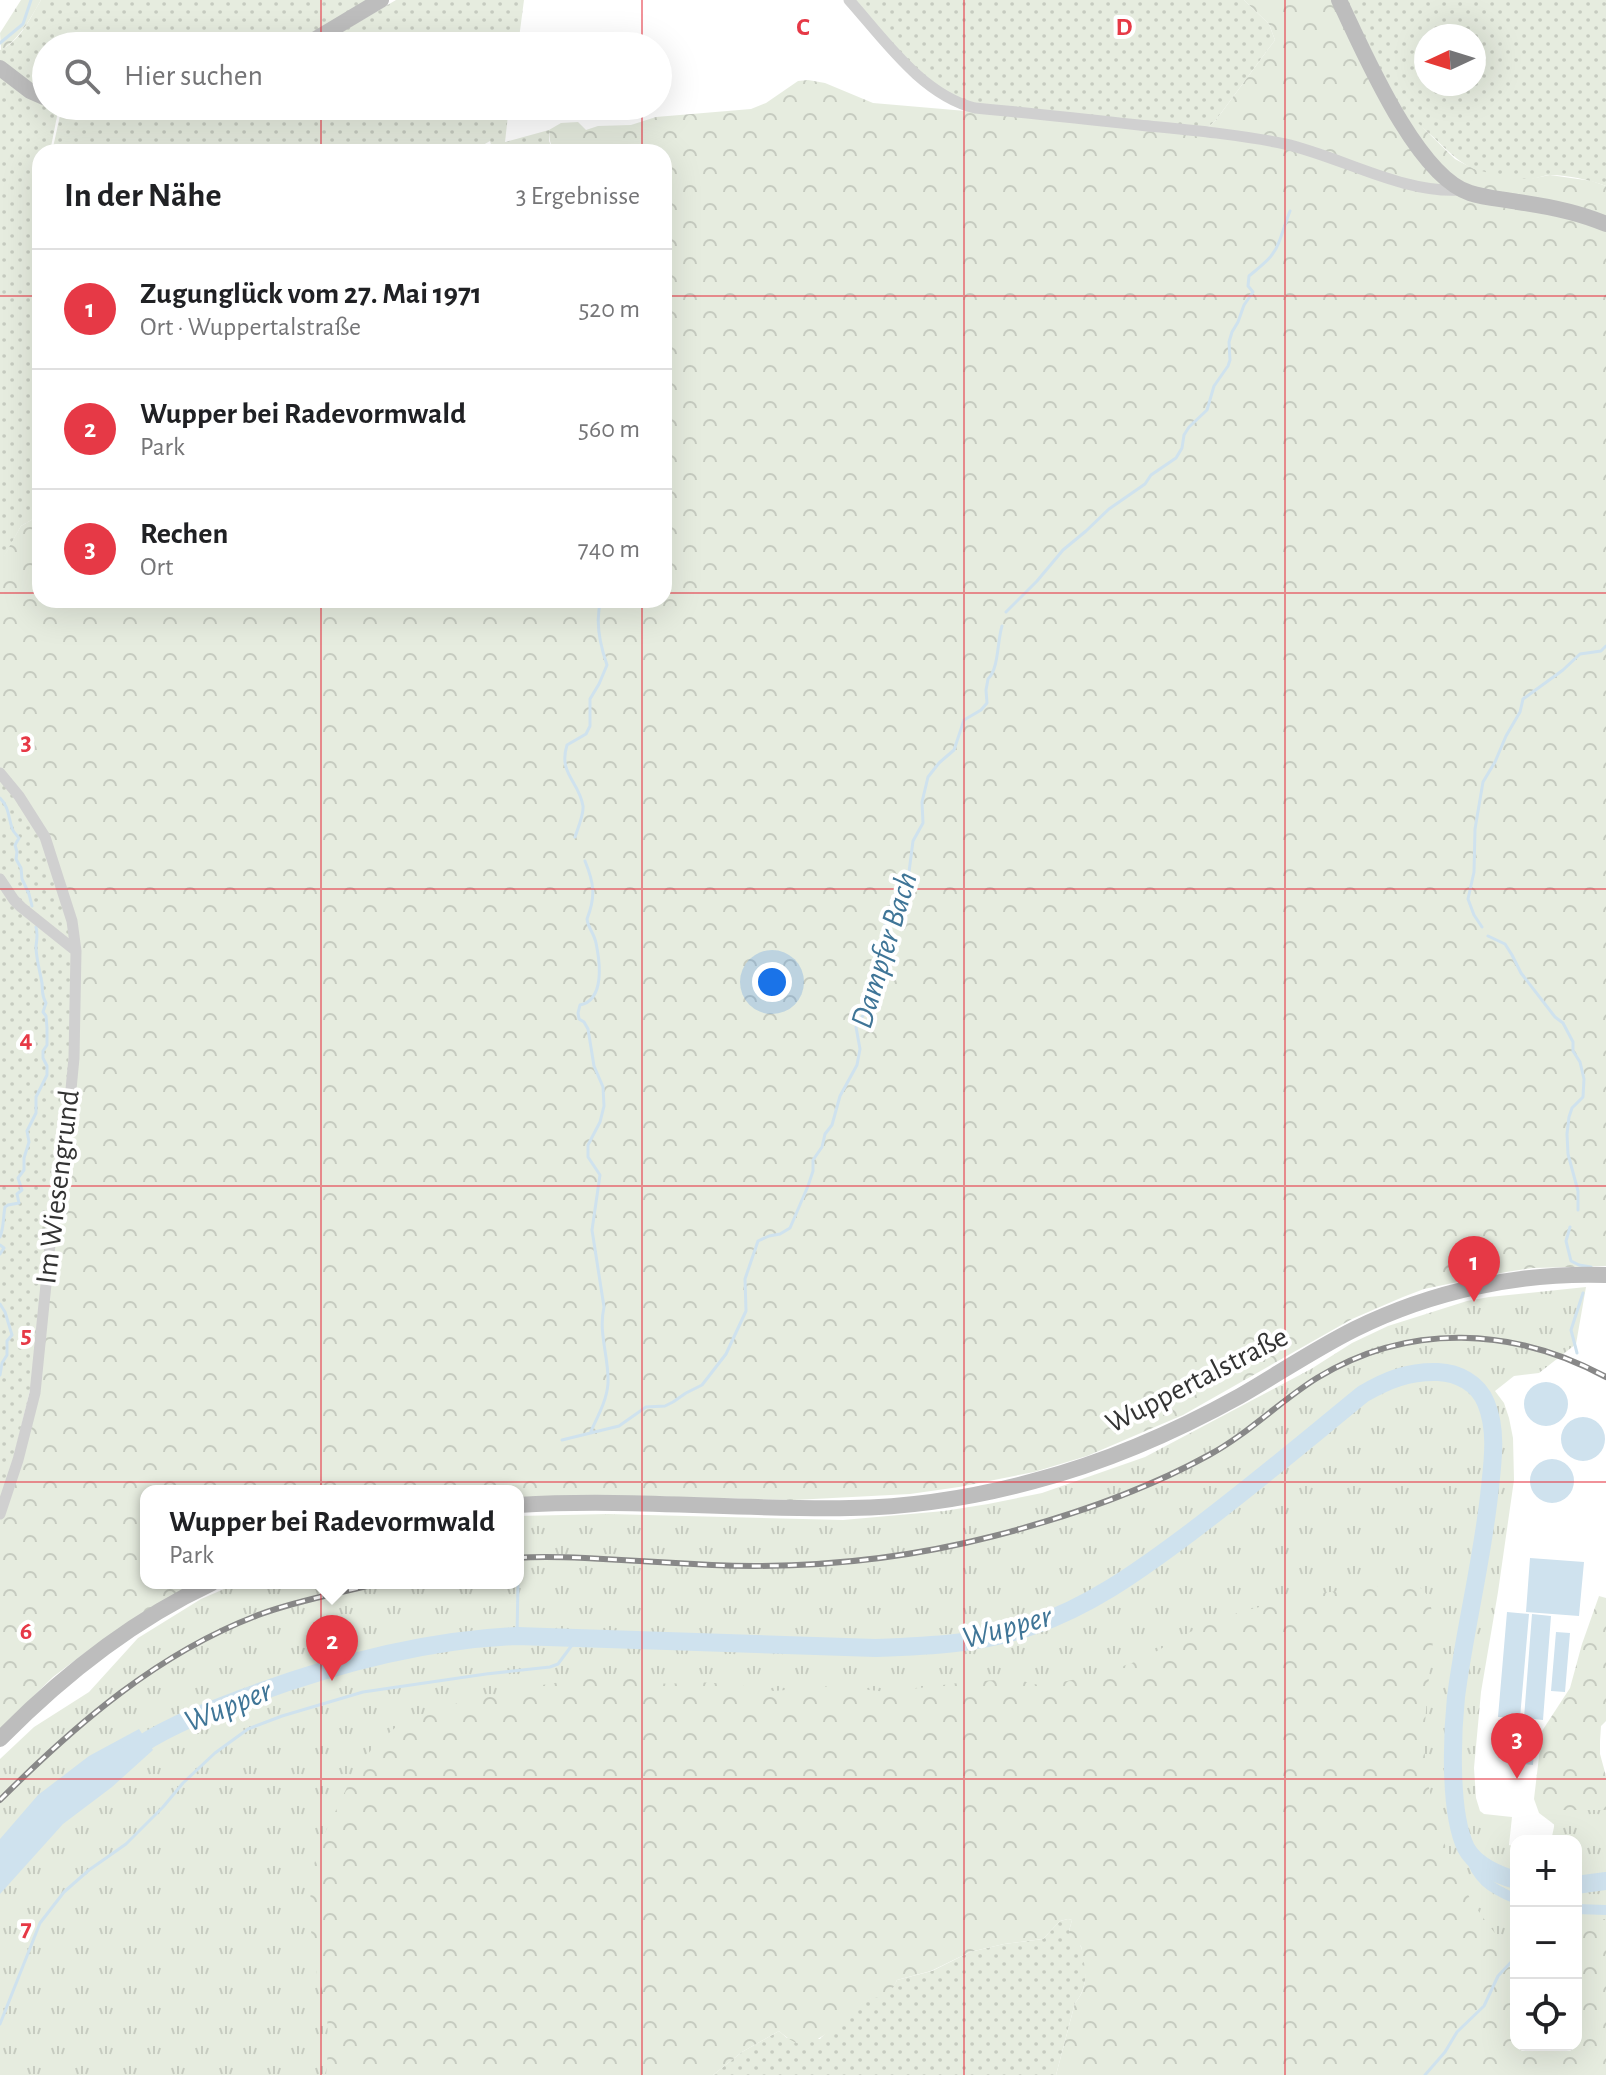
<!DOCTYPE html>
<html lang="de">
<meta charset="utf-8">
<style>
body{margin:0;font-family:"Alegreya Sans",sans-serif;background:#f2f2f2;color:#202124}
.controls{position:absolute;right:24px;bottom:24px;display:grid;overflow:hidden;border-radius:16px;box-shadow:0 8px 32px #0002}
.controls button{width:72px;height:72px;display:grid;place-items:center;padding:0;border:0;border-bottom:2px solid #e0e0e0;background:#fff;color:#202124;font:40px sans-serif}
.compass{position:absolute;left:1414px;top:24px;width:72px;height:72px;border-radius:50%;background:#fff;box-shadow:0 8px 32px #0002;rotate:266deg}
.you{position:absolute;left:772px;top:982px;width:28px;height:28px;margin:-20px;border:6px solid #fff;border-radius:50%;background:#1a73e8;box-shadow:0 0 0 12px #1a73e833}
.badge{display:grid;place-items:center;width:52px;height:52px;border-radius:50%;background:#e63946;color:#fff;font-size:26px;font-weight:700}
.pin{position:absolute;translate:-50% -66px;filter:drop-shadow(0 2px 4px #0008)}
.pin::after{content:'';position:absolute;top:42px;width:28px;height:24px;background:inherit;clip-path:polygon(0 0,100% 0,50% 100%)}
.popup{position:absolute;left:140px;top:1485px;width:384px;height:104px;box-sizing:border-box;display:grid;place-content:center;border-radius:16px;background:#fff;filter:drop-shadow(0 2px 6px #0005);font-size:26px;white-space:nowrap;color:#757577}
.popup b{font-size:30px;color:#202124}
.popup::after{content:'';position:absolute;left:50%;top:100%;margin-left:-16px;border:16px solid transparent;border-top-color:#fff}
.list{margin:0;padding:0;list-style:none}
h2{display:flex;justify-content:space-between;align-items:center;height:104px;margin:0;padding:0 32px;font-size:34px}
h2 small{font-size:26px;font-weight:400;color:#757577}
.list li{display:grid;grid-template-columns:52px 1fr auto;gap:24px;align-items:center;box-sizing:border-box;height:120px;padding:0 32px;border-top:2px solid #e0e0e0}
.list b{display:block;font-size:30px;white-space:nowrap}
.list p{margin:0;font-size:26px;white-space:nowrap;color:#757577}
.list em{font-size:26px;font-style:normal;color:#757577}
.icon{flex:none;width:44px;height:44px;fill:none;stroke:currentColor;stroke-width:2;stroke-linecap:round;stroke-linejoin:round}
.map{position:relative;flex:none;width:1606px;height:2075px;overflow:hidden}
.search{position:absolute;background:#fff;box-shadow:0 8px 32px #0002;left:32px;top:32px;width:640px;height:88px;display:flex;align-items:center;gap:20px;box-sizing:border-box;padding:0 28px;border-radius:44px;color:#757577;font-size:30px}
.panel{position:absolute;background:#fff;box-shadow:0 8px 32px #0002;left:32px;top:144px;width:640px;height:464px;border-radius:24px}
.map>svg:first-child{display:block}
</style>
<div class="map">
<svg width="1606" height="2075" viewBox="0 0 1606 2075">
<defs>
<pattern id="grass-dots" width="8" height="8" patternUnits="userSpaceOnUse" patternTransform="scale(2)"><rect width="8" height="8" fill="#e6ecdf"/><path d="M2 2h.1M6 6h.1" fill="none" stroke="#c6cbc0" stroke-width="1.8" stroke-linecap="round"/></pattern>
<pattern id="forest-crowns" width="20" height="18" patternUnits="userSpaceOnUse" patternTransform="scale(2)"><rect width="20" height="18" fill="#e6ecdf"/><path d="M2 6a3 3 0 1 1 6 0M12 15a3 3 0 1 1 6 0" fill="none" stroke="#c6cbc0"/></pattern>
<pattern id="park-tufts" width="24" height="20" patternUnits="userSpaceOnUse" patternTransform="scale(2)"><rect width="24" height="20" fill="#e6ecdf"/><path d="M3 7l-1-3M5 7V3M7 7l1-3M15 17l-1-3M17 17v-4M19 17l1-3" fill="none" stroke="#c6cbc0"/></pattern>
</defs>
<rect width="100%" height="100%" fill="#fff"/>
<!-- grass -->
<path fill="url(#grass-dots)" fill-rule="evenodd" d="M 41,0 L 381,0 L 304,46 L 46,46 L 46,98 L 0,68 L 0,50 C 20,42 30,18 41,0 Z
M 396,0 L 524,0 L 518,46 L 318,46 Z
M 851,0 L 1244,0 L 1269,24 L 1275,40 L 1216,120 L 1204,131 L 974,107 L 935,88 Z
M 1341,0 L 1606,0 L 1606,186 C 1590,180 1568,175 1551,175 C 1544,175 1538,178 1532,179 C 1514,181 1492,177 1476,170 C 1446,158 1431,125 1400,116 ZM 1426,36 L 1474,36 L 1474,84 L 1426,84 Z
M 0,71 L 46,100 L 46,106 L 59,106 L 50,152 L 40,152 L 40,515 L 21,526 L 4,557 L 0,556 Z
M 126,106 L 509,106 L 505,142 L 549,130 L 549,141 L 554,152 L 493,152 L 490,141 L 471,152 L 52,152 L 61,111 Z
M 0,773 L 36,820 L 72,921 L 74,1057 L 39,1353 L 0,1514 Z
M 1068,1919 L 1072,1920 L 1069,1931 C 1073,1936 1079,1941 1081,1947 C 1088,1965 1088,1989 1075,2003 L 1056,2075 L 713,2075 L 742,2052 L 779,2031 L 787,2038 L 820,2039 C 833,2025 849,2011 865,2001 C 877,1994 891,1994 897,1980 L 932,1971 L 970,1952 L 1004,1944 L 1043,1939 L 1060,1921 Z"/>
<!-- forest -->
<path fill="url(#forest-crowns)" d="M 21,0 L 41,0 C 30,19 20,39 1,50 L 0,33 Z
M 1244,0 L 1336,0 L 1395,116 L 1415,120 L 1455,159 L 1474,169 L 1508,178 L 1529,179 L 1550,175 L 1592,181 L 1606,186 L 1606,1266 L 1533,1268 L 1506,1272 L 1424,1289 L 1403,1297 L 1352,1319 L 1183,1415 L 1087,1456 L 1034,1472 L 959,1487 L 910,1494 L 794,1500 L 634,1496 L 518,1498 L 518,1491 L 146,1491 L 146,1583 L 197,1583 L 82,1655 L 53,1677 L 0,1729 L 0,1519 L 37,1394 L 77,966 L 48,836 L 0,768 L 0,556 L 4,556 L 21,526 L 40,515 L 40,600 L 664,600 L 664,152 L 554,152 L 550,141 L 549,130 L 561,123 L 578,122 L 586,130 L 598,126 L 631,125 L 656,117 L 751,109 L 766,103 L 798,81 L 808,80 L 825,83 L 873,103 L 966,111 L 992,111 L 1202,133 L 1216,120 L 1275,40 L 1269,24 Z
M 1402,1376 L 1454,1768 L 1516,1899 L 1516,2045 L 1576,2045 L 1576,1909 L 1606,1910 L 1606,2075 L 1056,2075 L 1075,2003 C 1090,1986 1085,1967 1081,1946 L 1071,1940 L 1069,1931 L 1072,1920 L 1068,1919 L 1060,1921 L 1043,1939 L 1004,1944 L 970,1952 L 931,1971 L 897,1980 C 895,1985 891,1992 886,1995 C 881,1998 873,1997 868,2000 C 848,2010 823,2045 801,2044 C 793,2043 785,2036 779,2031 L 742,2052 L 713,2075 L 0,2075 L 209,1711 L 876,1648 Z
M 1599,1596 L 1606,1598 L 1606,1721 L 1601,1726 L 1600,1741 L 1600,1754 L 1606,1776 L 1606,1908 L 1576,1841 L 1539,1813 L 1534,1799 L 1542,1731 L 1570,1688 L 1582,1644 Z"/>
<!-- park -->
<path fill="url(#park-tufts)" d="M 1586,1287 L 1576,1344 L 1539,1373 L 1514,1376 L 1495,1391 L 1504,1403 L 1509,1418 L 1513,1438 L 1514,1480 L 1498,1592 L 1481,1692 L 1474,1768 L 1476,1798 L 1480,1811 L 1484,1814 L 1512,1817 L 1509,1845 L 1516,1847 L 1516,1956 C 1473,1913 1448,1866 1434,1808 C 1430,1792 1425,1776 1425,1760 C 1423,1719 1430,1672 1434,1631 C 1431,1606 1433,1584 1402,1583 L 1306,1595 L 1240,1612 L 1190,1632 L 1143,1659 L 1101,1674 L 1043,1686 L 1014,1679 L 966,1682 L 888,1692 L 832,1686 L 774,1691 L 732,1684 L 696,1682 L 667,1684 L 613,1674 L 542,1685 L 469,1700 L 427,1712 L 396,1727 L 374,1746 L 354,1773 L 320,1843 L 312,1872 L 310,1904 L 312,1950 L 317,1974 L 327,2004 L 328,2050 L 326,2075 L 0,2075 L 0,1759 L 34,1727 L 89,1692 L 138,1638 L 201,1599 L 238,1583 L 518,1583 L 518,1516 L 608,1514 L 843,1520 L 944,1511 L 988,1504 L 1042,1493 L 1145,1457 L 1311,1369 L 1352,1343 L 1388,1326 L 1467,1301 L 1489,1297 Z
M 1555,1804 L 1558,1810 L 1606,1810 L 1606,1919 L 1576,1921 L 1576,1841 L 1551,1841 L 1554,1827 Z"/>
<!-- water -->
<path fill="#cfe2ee" d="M1524 1404a22 22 0 1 1 44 0a22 22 0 1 1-44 0Z
M1561 1439a22 22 0 1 1 44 0a22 22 0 1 1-44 0Z
M1530 1481a22 22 0 1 1 44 0a22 22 0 1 1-44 0Z
M 1530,1558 L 1584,1562 L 1579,1616 L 1526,1612 Z
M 1507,1612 L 1529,1614 L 1520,1718 L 1498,1717 Z
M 1532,1614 L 1551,1616 L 1543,1720 L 1524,1718 Z
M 1556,1632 L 1570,1633 L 1565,1692 L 1551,1691 Z
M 1518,1724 L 1536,1726 L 1533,1765 L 1514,1763 Z
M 139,1729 L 153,1750 L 112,1787 L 63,1824 L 0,1894 L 0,1839 L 38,1795 L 89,1756 Z"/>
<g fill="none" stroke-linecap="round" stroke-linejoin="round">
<!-- stream -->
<path stroke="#cfe2ee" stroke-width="3" d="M 0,43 L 23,24 L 31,0
M 1006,612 L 1037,581 L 1063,550 L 1086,531 L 1109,509 L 1145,484 L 1151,475 L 1176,458 L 1182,448 L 1184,435 L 1189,427 L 1207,410 L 1214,386 L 1228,366 L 1230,360 L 1229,342 L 1232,332 L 1238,322 L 1244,305 L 1253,292 L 1248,286 L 1249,276 C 1261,266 1274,257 1279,242 C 1283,232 1286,221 1290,211
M 0,798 C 9,807 8,816 12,828 C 13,832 17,835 19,838 L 15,845 L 17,852 L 16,859 L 21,868 L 22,879 L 29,894 L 32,906
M 575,837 C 578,828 584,814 583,806 C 579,781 558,774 567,745 L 586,734 L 590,726 L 590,699 L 599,684 L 607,665 C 600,645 595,620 601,600
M 585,861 C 594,883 596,896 587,919 C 588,928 594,933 596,943 C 600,962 605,1000 580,1005 L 578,1013 L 579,1019 L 584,1022 L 588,1029 L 594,1066 L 603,1087 L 604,1106 L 600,1122 L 588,1145 L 588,1157 L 600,1175 L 592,1230 L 604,1307 C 598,1333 609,1357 608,1383 C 607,1400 598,1416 591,1431
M 1482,927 L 1474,915 L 1468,899 L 1474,872 L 1475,829 L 1483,782 L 1495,762 L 1506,736 L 1520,712 L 1523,699 L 1563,670 L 1580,654 L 1601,651 L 1606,646
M 1488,936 L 1505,944 L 1512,955 L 1521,973 L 1555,1017 L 1563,1023 L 1573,1042 L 1573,1051 L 1580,1062 L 1584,1079 L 1583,1097 L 1572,1108 L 1569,1117 L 1567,1134 L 1568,1154 L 1578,1191 L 1578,1210
M 1570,1227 L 1566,1241 L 1571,1261 L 1579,1265 L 1591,1267
M 0,1237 C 4,1228 3,1217 5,1207 L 8,1205 L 19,1203 L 17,1194 L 22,1190 L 18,1178 L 24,1170 L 24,1158 L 29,1142 L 27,1131 L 36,1113 L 36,1097 L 47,1075 L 47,1066 L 43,1058 L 43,1051 L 47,1045 L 47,1028 L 46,1016 L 43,1012 L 46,1003 C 40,992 44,989 41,978 C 39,968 36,957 36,946 C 37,939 38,934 36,927
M 0,1245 L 4,1248 L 0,1254
M 0,1304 L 5,1312 L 12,1335 L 7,1341 L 7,1355 L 2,1363 L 0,1375
M 1577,1353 L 1571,1330 L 1583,1293
M 1479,1390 L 1483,1386
M 562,1440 L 619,1426 L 646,1407 L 665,1406 L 673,1402 L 686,1393 L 702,1385 L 726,1354 L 746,1311 L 745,1279 L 758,1241 L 769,1236 L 780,1234 L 790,1228 L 808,1186 L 813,1171 L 813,1160 L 822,1147 L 825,1134 L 832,1125 L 840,1096 L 857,1065 L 860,1049 L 856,1027 L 877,992 L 880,949 L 885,925 L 895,894 L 909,872 L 913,841 L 923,823 L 922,802 L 928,777 L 939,763 L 954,750 L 964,720 L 981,710 L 987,703 L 986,690 L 988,679 C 999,668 997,642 1002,626
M 518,1567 L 518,1550
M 517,1636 L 518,1583
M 0,2024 L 40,1923 L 64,1892 L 89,1870 L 126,1844 L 163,1807 L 183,1783 L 215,1753 L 248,1729 L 282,1716 L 363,1692 L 486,1674 L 550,1667 L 558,1664 L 578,1637
M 1425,2075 L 1445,2052 L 1457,2032 L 1484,2006 L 1498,1976 L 1514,1959"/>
<!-- canal -->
<path stroke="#cfe2ee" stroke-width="10" d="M 1468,1851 C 1477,1880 1490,1888 1516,1899
M 1576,1909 L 1606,1910"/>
<!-- river -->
<path stroke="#cfe2ee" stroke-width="18" d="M 128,1754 C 161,1728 204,1713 243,1698 C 331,1665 423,1640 517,1636 L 876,1648 C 929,1646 982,1644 1032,1626 C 1088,1607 1136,1573 1183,1538 C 1245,1492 1303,1443 1363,1394 C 1387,1380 1409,1371 1438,1372 C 1458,1373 1478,1383 1486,1403 C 1497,1429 1493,1460 1490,1487 C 1483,1558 1465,1627 1456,1697 C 1452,1736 1449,1813 1466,1848 C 1475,1865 1498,1875 1516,1880
M 1576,1885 L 1606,1881"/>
<!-- street -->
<path stroke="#d0d0d0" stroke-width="11" d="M 849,0 C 884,39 922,95 975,108 C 1030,113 1085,119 1139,125 C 1188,130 1237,134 1285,144 C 1342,157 1403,194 1461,190
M 0,773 L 19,796 L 45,837 L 72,921 L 76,951 L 74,1058 L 69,1110 L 53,1215 L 35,1393 L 18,1460 L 0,1514
M 0,879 L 14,900 L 21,907 L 76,951"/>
<!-- secondary -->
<path stroke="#bdbdbd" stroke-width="16" d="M 1339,0 C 1363,50 1416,176 1470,193 C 1485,198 1502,199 1518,202 C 1547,206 1578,212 1606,224
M 304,46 L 381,0
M 0,68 L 30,91 L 46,98
M 518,1505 C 629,1498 739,1510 850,1508 C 912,1507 975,1497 1034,1481 C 1107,1462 1175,1432 1240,1396 C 1278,1374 1315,1349 1355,1329 C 1432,1291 1520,1272 1606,1275
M 0,1739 C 62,1676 131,1621 212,1583"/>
<!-- rail casing -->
<g stroke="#888" stroke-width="6">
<path id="rail" d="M 518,1558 C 540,1556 563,1557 585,1558 C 627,1560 669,1563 712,1565 C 807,1569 901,1560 994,1536 C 1067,1517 1142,1492 1209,1455 C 1248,1434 1280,1401 1317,1378 C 1409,1322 1514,1327 1606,1377
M 0,1800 C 76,1724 159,1652 261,1614 C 299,1600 340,1593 379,1583"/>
</g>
<!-- rail -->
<use href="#rail" stroke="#fff" stroke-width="3" stroke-dasharray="9" stroke-linecap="butt"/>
</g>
<!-- grid -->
<path fill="none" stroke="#e63946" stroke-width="2" stroke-opacity="0.55" d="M 321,0 L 321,46M 642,0 L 642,46M 964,0 L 964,2075M 1285,0 L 1285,2075M 321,106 L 321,152M 642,106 L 642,152M 0,296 L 40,296M 664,296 L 1606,296M 0,593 L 40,593M 664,593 L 1606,593M 321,600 L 321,2075M 642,600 L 642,2075M 0,889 L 1606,889M 0,1186 L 1606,1186M 0,1482 L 1606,1482M 0,1779 L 1606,1779"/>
<g text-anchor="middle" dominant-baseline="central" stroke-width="8" stroke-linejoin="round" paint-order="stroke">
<!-- street labels -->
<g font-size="30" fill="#333" stroke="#fff">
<text transform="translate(58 1187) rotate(-83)">Im Wiesengrund</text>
<text transform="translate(1197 1380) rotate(-27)">Wuppertalstraße</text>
</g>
<!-- water labels -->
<g font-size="32" font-style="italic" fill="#3f7597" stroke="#fff">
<text transform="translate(884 950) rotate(-73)">Dampfer Bach</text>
<text transform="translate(1007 1627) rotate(-15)">Wupper</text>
<text transform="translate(228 1706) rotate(-22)">Wupper</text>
</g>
</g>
<g font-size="26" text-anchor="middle" font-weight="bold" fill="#e63946" stroke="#fff" stroke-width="8" stroke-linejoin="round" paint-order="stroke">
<text x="803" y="35">C</text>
<text x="1124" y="35">D</text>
<text x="26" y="750">3</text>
<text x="26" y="1047">4</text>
<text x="26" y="1343">5</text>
<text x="26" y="1639">6</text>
<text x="26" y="1936">7</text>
</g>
</svg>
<div class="controls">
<button>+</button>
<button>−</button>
<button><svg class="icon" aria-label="locate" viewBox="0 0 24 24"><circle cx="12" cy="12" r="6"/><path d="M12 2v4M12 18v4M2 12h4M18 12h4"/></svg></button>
</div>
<svg class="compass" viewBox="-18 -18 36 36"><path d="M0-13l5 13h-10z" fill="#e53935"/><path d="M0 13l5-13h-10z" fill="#757577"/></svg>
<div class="you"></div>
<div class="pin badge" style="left:1474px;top:1302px">1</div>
<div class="pin badge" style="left:332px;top:1681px">2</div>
<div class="popup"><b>Wupper bei Radevormwald</b>Park</div>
<div class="pin badge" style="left:1517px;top:1779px">3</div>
<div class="search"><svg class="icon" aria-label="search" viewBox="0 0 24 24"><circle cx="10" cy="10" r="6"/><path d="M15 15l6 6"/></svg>Hier suchen</div>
<section class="panel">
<h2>In der Nähe<small>3 Ergebnisse</small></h2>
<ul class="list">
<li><span class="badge">1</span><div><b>Zugunglück vom 27. Mai 1971</b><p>Ort · Wuppertalstraße</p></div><em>520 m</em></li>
<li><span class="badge">2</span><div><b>Wupper bei Radevormwald</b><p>Park</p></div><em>560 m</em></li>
<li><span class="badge">3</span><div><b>Rechen</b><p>Ort</p></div><em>740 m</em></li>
</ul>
</section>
</div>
